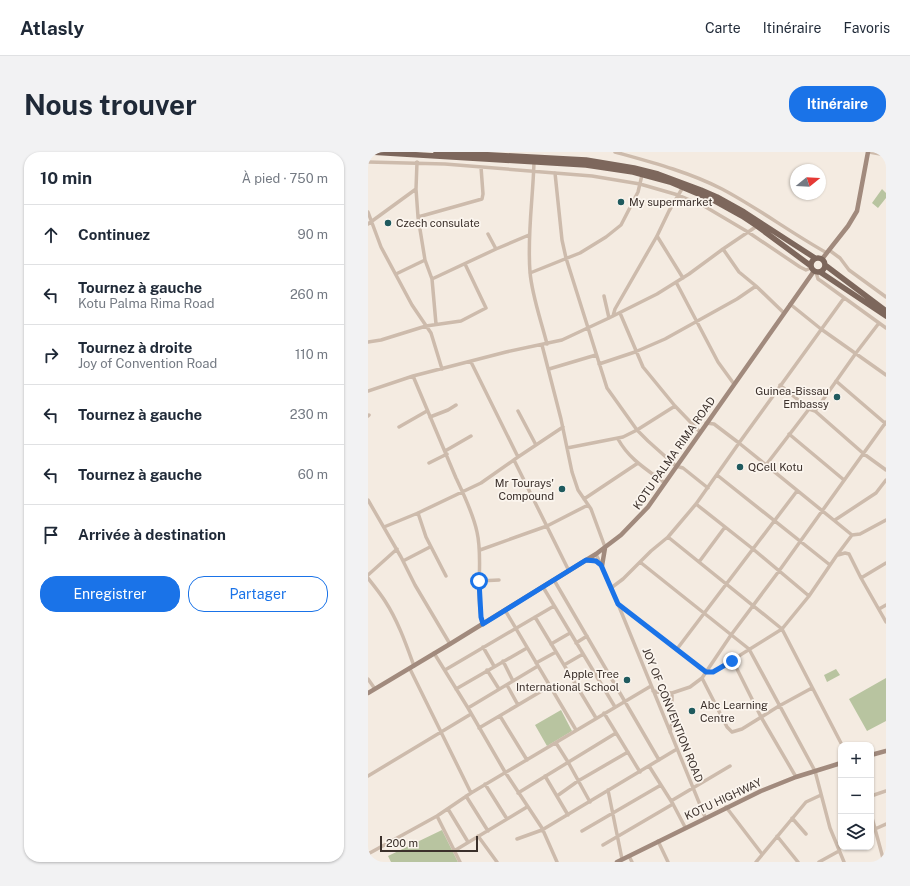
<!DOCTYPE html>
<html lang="fr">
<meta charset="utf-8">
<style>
body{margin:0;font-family:"Public Sans",sans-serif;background:#f2f2f3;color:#1f2937}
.controls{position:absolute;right:12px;bottom:12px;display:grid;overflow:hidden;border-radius:8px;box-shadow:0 1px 3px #0004}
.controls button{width:36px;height:36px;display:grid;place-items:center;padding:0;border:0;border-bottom:1px solid #e0e1e3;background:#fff;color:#1f2937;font:20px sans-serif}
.compass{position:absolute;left:422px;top:12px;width:36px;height:36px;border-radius:50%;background:#fff;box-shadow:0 1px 3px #0004;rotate:72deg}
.scale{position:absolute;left:12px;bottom:10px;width:98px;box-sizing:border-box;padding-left:4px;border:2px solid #3b302b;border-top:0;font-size:11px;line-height:14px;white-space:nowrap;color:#3b302b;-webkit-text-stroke:3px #fbf5ee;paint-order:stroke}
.stop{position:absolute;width:12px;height:12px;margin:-9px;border:3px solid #1a73e8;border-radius:50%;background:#fff}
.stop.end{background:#1a73e8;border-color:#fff;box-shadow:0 1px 4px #0008}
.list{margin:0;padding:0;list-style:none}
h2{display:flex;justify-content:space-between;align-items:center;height:52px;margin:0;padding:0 16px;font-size:17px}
h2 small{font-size:13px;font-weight:400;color:#747a83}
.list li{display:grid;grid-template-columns:26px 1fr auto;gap:12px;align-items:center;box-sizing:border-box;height:60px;padding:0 16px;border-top:1px solid #e0e1e3}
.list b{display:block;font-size:15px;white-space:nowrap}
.list p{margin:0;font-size:13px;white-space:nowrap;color:#747a83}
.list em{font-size:13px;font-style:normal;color:#747a83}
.actions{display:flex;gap:8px;padding:12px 16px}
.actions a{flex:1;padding:9px 0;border:1px solid #1a73e8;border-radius:16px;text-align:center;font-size:14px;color:#1a73e8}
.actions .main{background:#1a73e8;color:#fff}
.icon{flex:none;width:22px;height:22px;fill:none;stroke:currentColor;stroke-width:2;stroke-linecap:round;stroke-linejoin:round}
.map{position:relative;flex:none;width:518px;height:710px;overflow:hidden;border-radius:16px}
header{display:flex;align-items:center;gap:24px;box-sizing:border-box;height:56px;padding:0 20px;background:#fff;border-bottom:1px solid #e0e1e3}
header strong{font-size:19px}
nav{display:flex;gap:22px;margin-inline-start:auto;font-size:14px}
.intro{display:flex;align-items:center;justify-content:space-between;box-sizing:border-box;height:96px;padding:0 24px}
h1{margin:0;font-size:28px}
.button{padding:10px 18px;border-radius:16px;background:#1a73e8;color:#fff;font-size:14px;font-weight:700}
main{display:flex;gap:24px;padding:0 24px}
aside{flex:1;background:#fff;border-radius:16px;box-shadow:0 1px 3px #0004}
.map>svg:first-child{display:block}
</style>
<header>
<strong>Atlasly</strong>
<nav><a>Carte</a><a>Itinéraire</a><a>Favoris</a></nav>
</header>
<div class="intro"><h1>Nous trouver</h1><a class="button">Itinéraire</a></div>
<main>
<aside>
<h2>10 min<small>À pied · 750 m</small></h2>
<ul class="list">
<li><svg class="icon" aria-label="ahead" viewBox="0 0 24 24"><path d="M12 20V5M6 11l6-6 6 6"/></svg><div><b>Continuez</b></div><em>90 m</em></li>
<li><svg class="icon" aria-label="left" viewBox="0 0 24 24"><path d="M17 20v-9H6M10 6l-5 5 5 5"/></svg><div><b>Tournez à gauche</b><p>Kotu Palma Rima Road</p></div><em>260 m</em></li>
<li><svg class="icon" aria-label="right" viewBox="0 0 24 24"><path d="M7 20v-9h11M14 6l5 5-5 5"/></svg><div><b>Tournez à droite</b><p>Joy of Convention Road</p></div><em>110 m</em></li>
<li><svg class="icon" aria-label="left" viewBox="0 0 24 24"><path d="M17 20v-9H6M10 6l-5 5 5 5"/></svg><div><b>Tournez à gauche</b></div><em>230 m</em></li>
<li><svg class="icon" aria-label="left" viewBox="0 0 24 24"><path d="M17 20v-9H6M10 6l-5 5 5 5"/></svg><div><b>Tournez à gauche</b></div><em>60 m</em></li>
<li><svg class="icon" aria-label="arrive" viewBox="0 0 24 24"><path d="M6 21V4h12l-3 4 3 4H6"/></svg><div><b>Arrivée à destination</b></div></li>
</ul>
<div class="actions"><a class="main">Enregistrer</a><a>Partager</a></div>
</aside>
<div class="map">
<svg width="518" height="710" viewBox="0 0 518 710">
<rect width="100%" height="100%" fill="#f4ebe1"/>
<!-- green -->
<path fill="#b8c4a0" d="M 514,37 L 518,41 L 518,46 L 510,56 L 504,51 Z
M 468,517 L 472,523 L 459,530 L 456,523 Z
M 518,526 L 518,569 L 499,579 L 481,547 Z
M 193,558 L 204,579 L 179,594 L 167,573 Z
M 74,678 L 90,710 L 23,710 L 20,704 Z"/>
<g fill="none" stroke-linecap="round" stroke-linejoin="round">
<!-- street -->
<path stroke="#cdbbac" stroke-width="3.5" d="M 247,0 C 283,10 321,20 354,37 C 390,56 423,81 459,101
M 501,0 L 518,3
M 0,10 L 77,12 L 224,24 L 272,32 L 310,43 L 336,54 L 380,80 L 432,115 L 438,118 L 443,116
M 49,10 L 48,37 L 50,65 L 57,108 L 64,127 L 68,172
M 166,10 C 165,47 159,83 162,120 C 164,144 173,168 179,192
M 187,21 L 194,88 L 198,106 L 239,236 L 269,278 L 280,289 L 308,314 L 315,316 L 340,336
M 0,60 L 13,95 L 44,153 L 63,181 L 74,217
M 50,65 L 114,47 L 115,42 L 113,15
M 0,72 L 48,37
M 120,82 L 128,97
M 289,84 L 315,126
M 355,97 L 371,120 L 388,134 L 416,161
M 461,98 L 472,106 L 481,118 L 518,145
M 448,120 L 450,127 L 453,129 L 518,176
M 162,121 L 212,101 L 238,85 L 253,73 L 270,40 L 274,23
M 28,122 L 57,108
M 64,127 L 128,97 L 161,83
M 308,130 L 350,210 L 366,232
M 236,144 L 241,166
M 422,152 L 453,177 L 518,223
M 252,161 L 275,215 L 307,254 L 332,280
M 245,164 L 247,157 L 289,84 L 301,59 L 315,35
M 0,190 L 13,188 L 58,174 L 93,169 L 118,156 L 97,112
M 174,193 L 193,267 L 204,320 L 210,338 L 223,357 L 237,395
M 103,210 L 150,305
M 231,212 L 267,200 L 297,187 L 369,147 L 388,134
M 181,217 L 228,203
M 45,224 C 59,258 74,292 88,326 C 96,343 105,361 109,380 C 116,410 106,442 115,472
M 468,229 L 518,272
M 412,233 L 441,257 L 447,259 L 496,302 L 518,318
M 0,239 L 45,224 L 138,200 L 194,188 L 241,166 L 289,142 L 321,122 L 355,97 L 389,74
M 150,259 L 168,293
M 447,259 L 488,201 L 511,171
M 0,264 L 1,263
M 62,265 L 80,258 L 88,253
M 338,271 L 346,272 L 371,291 L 484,383
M 31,275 L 59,259
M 421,282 L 476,328
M 250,287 C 261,307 278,317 297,331
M 199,296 L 255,285 L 269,278 L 307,254
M 77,299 L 103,284
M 146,308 L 201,419
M 61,311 L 79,302
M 398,313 L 441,257
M 349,323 L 462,413
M 216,347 L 270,311
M 0,348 L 33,405 L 47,433 L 82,492
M 328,352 L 385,397 L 441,444
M 50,361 L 58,385 L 78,424
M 467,368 L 508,341 L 518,328
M 16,375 L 50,361 L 113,331 L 150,305 L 195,275
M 300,385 L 414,477 L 474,593
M 112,398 L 179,374 L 220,353
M 228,402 L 250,452 L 337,665
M 470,403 L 477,401 L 481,402 L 493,426 L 518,470
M 35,409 L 62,395
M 272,410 L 381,497 L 447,619 L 462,676 L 476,710
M 331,410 L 357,375
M 0,423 L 29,397
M 0,426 C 6,434 12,441 17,449 C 30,469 38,492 46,514
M 493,426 L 518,411
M 186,428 L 291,608
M 111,429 L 131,428
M 175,435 L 247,555
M 243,436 L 255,427 L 283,399 L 300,385 L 328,352 L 371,291 L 476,146
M 250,452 L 338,520 L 345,520 L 414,477 L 441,444 L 469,403 L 484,383 L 492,382 L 518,368
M 511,457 L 518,453
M 137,458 L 208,578
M 167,465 L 228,566
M 208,491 L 219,484
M 183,492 L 202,481
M 115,495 L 126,514
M 309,497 L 429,339
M 66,501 L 100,556 L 137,620 L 174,676 L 189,710
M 135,509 L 145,529
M 365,509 L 393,565 L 428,625
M 168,511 L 188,500
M 196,513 L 215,502
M 42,517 L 103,641
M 77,518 L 186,454
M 119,518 L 131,537
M 334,526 L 359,575 L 364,580 L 374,577 L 411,554 L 444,536
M 0,527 L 7,537
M 139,533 L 150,553
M 88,537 L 159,496
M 285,539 L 304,541 L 322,535 L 334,526 L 363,483 L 411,419 L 518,270
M 100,556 L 170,514
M 236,561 L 272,620
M 132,564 L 159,608
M 111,576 L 182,534
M 302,580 L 304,570 L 304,541
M 188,591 L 200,610 L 222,650
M 281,614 L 305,652 L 317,675
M 0,624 L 103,562
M 177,624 L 200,663
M 117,632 L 139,667
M 240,638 L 254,707
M 150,641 L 248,581
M 98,644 L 120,679
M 189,644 L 210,629 L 260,600
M 503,644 L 518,639
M 303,649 L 362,614
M 358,655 L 394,702
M 80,657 L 100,690
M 503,662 L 516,710
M 69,664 L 92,710
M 424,666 L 438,682
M 507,677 L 518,672
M 214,679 L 293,633
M 110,684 L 129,710
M 409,684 L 430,710
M 149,687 L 174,678 L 309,597
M 290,689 L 300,710
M 235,693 L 305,652
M 86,699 L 159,655
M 0,702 L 69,664 L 103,641 L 283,534
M 261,704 L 264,710
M 388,710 L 438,650 L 453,643
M 451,710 L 471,699"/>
<!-- secondary -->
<path stroke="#a18a7d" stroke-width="4.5" d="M 454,107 L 480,74 L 489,59 L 500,0
M 218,408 L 228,409 L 233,413
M 234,414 L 237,396
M 0,541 L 82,492 L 228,402 L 253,383 L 280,355 L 446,119
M 503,603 L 518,599
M 0,707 L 1,710
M 249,710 L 393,639 L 428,625 L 473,611"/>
<!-- primary -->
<path stroke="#7d675c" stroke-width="5.5" d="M 2,0 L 218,13 L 265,20 L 302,30 L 347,49 L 374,64 L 389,74 L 443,114
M 68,0 L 218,8 L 266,16 L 290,22 L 333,38 L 349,45 L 376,60 L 447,106
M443 113a7 7 0 1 1 14 0a7 7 0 1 1-14 0Z
M 457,113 L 518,159
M 452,120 L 518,164"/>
</g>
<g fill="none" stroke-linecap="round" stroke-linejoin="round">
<!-- route -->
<path stroke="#1a73e8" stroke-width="5" d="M 111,429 L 113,465 L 115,472 L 218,408 L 228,409 L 233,413 L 250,452 L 338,520 L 345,520 L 364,509"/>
</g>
<!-- markers -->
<g fill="#1f5a5e" stroke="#fbf5ee" stroke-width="1.5">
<circle cx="253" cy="50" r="4"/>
<circle cx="20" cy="71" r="4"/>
<circle cx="469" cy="245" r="4"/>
<circle cx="372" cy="315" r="4"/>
<circle cx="194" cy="337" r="4"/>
<circle cx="259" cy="528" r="4"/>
<circle cx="324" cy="559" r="4"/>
</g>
<g text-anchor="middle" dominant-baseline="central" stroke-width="3.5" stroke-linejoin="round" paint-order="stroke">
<!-- poi labels -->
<g font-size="11" fill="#3b302b" stroke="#fbf5ee" text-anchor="start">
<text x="261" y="50">My supermarket</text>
<text x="28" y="71">Czech consulate</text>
<text x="461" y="239" text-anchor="end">Guinea-Bissau<tspan x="461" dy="13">Embassy</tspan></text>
<text x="380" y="315">QCell Kotu</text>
<text x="186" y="331" text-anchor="end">Mr Tourays'<tspan x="186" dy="13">Compound</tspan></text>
<text x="251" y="522" text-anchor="end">Apple Tree<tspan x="251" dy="13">International School</tspan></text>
<text x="332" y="553">Abc Learning<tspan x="332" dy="13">Centre</tspan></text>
</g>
<!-- street labels -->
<g font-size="11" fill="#3b302b" stroke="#fbf5ee">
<text transform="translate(306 301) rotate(-55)">KOTU PALMA RIMA ROAD</text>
<text transform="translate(305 563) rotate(68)">JOY OF CONVENTION ROAD</text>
<text transform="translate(355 647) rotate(-25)">KOTU HIGHWAY</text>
</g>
</g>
</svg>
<div class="controls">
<button>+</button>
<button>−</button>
<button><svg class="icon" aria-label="layers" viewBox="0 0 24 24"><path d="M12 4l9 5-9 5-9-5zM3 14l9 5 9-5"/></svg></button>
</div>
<svg class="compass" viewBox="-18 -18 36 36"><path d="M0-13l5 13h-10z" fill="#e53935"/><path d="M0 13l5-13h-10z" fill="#747a83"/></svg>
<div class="scale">200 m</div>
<div class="stop" style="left:111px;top:429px"></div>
<div class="stop end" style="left:364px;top:509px"></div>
</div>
</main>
